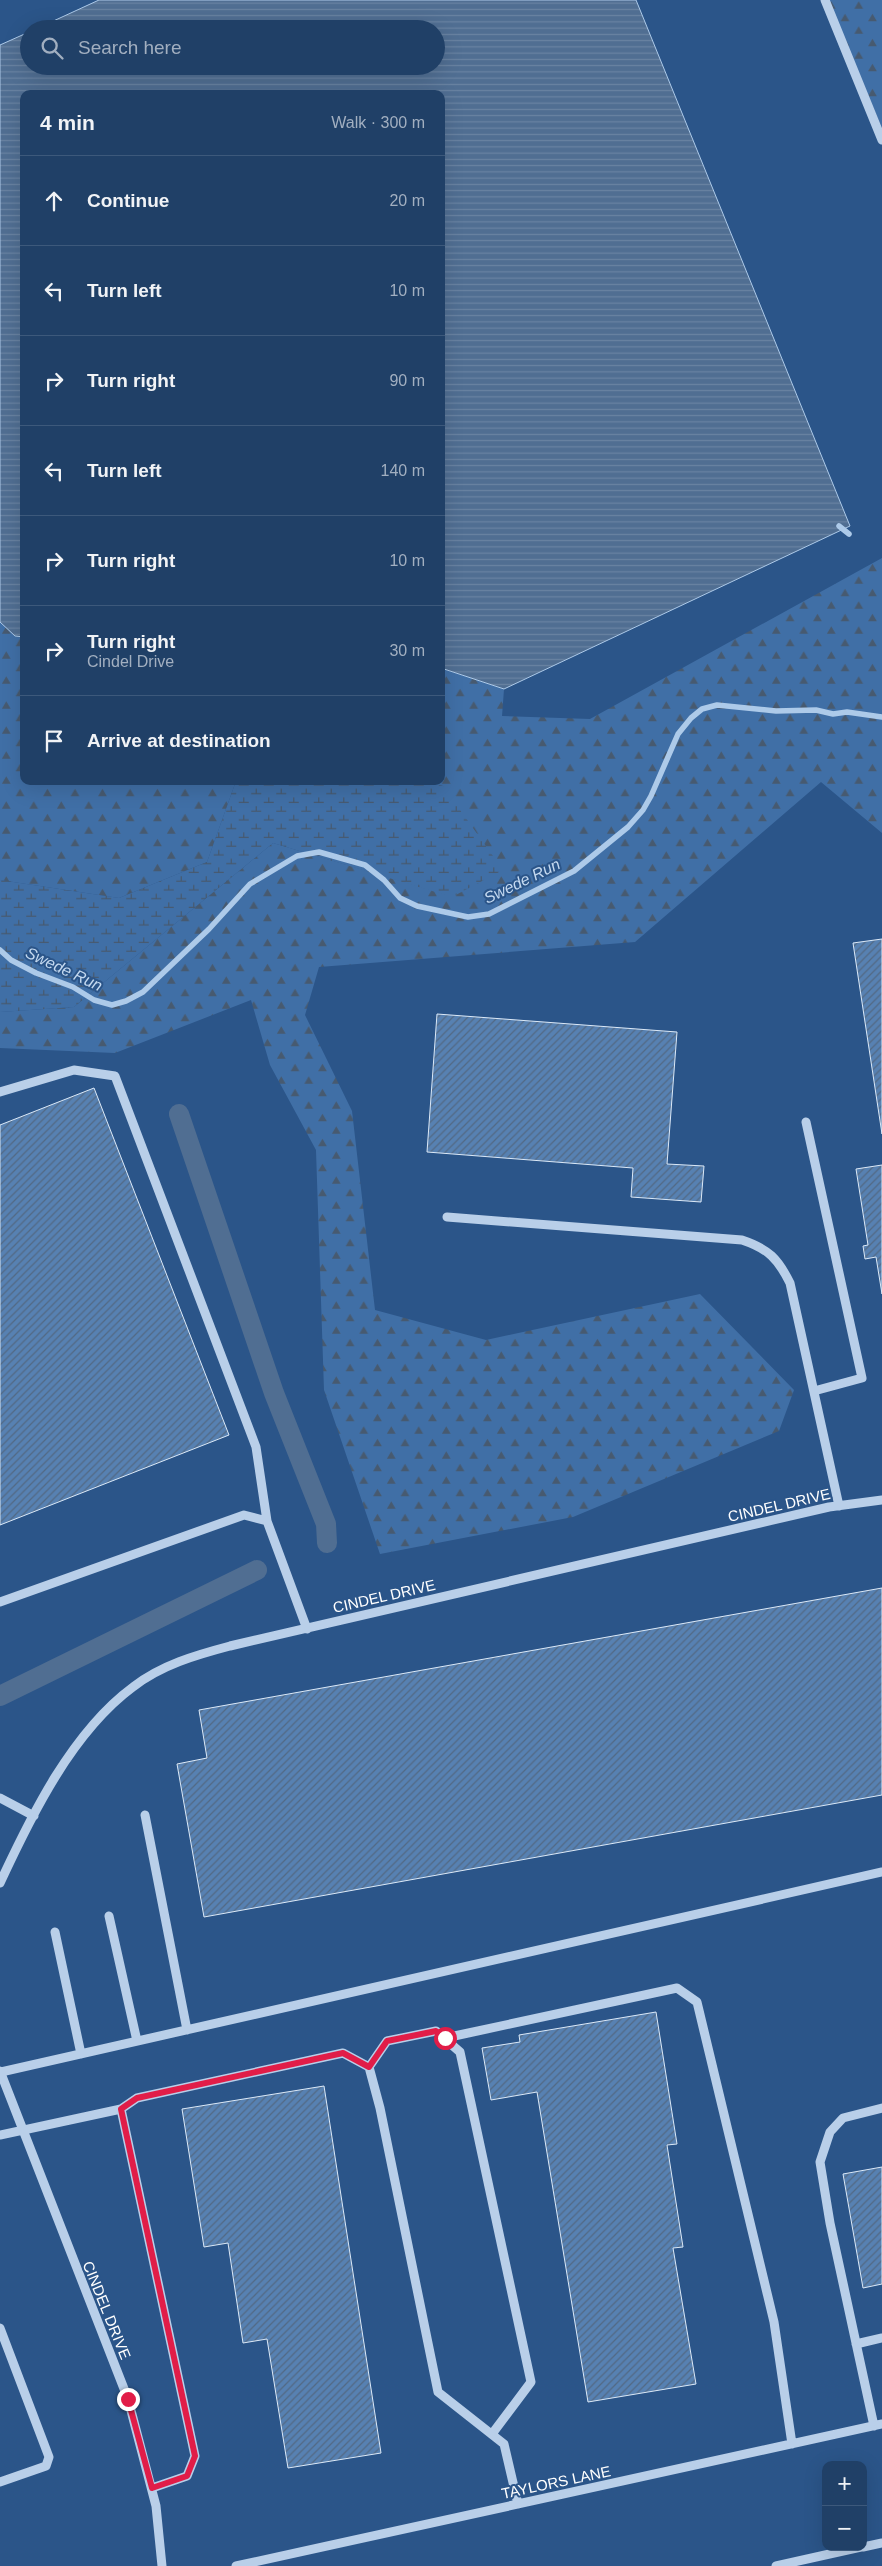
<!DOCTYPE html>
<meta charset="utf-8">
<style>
body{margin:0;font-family:Arial,sans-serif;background:#28476d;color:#f1f3f6}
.controls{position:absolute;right:15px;bottom:15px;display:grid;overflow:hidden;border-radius:10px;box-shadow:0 5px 20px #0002}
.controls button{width:45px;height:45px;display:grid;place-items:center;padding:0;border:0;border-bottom:1px solid #3d597b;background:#204067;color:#f1f3f6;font:25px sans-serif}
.stop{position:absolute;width:15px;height:15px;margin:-11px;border:4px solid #e11d48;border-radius:50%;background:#fff}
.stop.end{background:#e11d48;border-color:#fff;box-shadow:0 1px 5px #0008}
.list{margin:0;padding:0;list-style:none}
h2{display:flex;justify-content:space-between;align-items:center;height:65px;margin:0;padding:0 20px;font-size:21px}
h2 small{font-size:16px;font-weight:400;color:#a2afc0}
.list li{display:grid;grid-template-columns:32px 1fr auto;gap:15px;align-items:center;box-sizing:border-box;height:90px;padding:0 20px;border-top:1px solid #3d597b}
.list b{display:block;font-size:19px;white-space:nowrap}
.list p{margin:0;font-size:16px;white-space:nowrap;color:#a2afc0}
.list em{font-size:16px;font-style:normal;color:#a2afc0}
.icon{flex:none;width:28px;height:28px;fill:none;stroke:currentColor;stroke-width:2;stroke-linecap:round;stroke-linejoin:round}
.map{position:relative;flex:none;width:882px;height:2566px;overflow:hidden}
.search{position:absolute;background:#204067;box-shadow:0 5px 20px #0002;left:20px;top:20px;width:425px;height:55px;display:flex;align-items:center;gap:12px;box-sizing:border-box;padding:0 18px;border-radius:28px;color:#a2afc0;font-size:19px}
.panel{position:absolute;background:#204067;box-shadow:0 5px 20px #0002;left:20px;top:90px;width:425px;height:695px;border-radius:10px}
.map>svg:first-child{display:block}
</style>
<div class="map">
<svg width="882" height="2566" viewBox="0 0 882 2566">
<defs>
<pattern id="forest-firs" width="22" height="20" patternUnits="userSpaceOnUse" patternTransform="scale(1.25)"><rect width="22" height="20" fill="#406fa6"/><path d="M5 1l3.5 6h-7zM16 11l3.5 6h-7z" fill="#475a70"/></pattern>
<pattern id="wetland-marsh" width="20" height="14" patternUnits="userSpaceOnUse" patternTransform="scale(1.25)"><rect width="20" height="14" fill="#406fa6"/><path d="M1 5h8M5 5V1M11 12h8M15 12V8" fill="none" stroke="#475a70"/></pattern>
<pattern id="water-rules" width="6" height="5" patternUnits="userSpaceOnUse" patternTransform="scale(1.25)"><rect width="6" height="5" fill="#506e92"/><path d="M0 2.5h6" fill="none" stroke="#6a84a2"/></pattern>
<pattern id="building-hatch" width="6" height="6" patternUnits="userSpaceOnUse" patternTransform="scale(1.25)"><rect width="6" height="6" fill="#5781b2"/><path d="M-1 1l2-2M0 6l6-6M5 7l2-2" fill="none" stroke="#526984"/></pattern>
</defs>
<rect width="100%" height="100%" fill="#2b5589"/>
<!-- forest -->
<path fill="url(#forest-firs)" d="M 828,0 L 882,0 L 882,128 Z
M 882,558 L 882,833 L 821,782 L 635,942 L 319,967 L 305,1015 L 352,1111 L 375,1310 L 486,1340 L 700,1294 L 794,1390 L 779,1431 L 573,1517 L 380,1554 L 324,1390 L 316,1150 L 270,1065 L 251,1000 L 115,1053 L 0,1048 L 0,1012 L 74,1007 L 273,843 L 451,896 L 443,786 L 421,781 L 441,781 L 441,668 L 504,689 L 502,716 L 590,719 Z
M 0,622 L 15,636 L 24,637 L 24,781 L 236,781 L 207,862 L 119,898 L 0,880 Z"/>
<!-- wetland -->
<path fill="url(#wetland-marsh)" d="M 236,781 L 421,781 L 443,786 L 503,870 L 452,897 L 273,843 L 74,1007 L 0,1012 L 0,880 L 119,898 L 207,862 Z"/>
<!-- water -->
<path fill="url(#water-rules)" stroke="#adcae9" d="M 99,0 L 636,0 L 850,526 L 504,689 L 441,668 L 441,94 L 24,94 L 24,637 L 15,636 L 0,622 L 0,45 L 29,32 L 29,66 L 436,66 L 436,29 L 36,29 Z"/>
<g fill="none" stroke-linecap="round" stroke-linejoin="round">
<!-- stream -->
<path stroke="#adcae9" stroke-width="5.5" d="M 839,526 L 849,534
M 0,950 L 11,960 L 36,973 L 73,987 L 94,1000 L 112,1005 L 126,1001 L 143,992 L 209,929 L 250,884 L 297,856 L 319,852 L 365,865 L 384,880 L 400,898 L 417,906 L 468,917 L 489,914 L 574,871 L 628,827 L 643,810 L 651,796 L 678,734 L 691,718 L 702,709 L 717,705 L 776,711 L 816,710 L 833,714 L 847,712 L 882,717"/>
<!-- canal -->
<path stroke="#506e92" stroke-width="20" d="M 179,1114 L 274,1393 L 326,1524 L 327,1543
M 0,1696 L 257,1570"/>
</g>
<!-- building -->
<path fill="url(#building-hatch)" stroke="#dce9f7" d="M 882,939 L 882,1134 L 853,943 Z
M 437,1014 L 677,1032 L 667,1164 L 704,1166 L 701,1202 L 631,1197 L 633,1168 L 427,1152 Z
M 94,1088 L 229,1435 L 0,1525 L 0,1125 Z
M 882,1165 L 882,1294 L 876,1257 L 865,1259 L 863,1246 L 868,1245 L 856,1169 Z
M 882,1588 L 882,1795 L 204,1917 L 177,1764 L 207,1758 L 199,1710 Z
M 656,2012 L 677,2144 L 667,2145 L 683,2247 L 673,2248 L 696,2384 L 588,2402 L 537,2092 L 491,2100 L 482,2048 L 520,2042 L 519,2035 Z
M 324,2086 L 381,2453 L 288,2468 L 267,2339 L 243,2343 L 228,2243 L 204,2247 L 182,2109 Z
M 882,2167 L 882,2284 L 863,2288 L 843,2174 Z"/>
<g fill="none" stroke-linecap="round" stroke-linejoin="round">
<!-- minor -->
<path stroke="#b9cfe9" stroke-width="9" d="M 825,0 L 882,140
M 0,1092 L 74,1070 L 115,1076 L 256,1447 L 267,1521 L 307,1629
M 806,1122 L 862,1378 L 814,1391
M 447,1217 L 742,1240 C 769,1249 778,1259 790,1283 L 839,1506
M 0,1602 L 244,1515 L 267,1521
M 0,1798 L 34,1816
M 145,1815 L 187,2030
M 0,1883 C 31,1816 72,1732 133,1687 C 161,1665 196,1655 230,1646 L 760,1523 L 829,1507 L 882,1500
M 109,1916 L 137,2041
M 55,1932 L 81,2054
M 445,2038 L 677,1988 L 697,2002 L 774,2322 L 792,2444
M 0,2071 L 128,2399 L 156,2506 L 162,2566
M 1,2072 L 882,1872
M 0,2135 L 121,2109
M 0,2328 L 49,2457 L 46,2466 L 0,2482
M 856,2344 L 882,2338
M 874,2426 L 830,2223 L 820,2162 L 830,2132 L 843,2118 L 882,2108
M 492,2434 L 531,2382 L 460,2052 L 436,2031 L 387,2041 L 369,2067 L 380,2108 L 438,2392 L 504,2444 L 518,2504
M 152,2488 L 187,2476 L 195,2456 L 121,2109 L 137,2098 L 343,2053 L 369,2067
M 863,2547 L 882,2543
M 236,2566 L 882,2424
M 776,2566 L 861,2547"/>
</g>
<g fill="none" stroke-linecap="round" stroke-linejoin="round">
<!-- route -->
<path stroke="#e11d48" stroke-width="6" d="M 128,2399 L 152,2488 L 187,2476 L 195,2456 L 121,2109 L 137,2098 L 343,2053 L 369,2067 L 387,2041 L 436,2031 L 445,2038"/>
</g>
<g text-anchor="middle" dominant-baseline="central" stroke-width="4" stroke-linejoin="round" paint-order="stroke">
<!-- street labels -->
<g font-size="15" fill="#fff" stroke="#2b5589">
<text transform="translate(779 1505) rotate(-13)">CINDEL DRIVE</text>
<text transform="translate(384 1596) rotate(-13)">CINDEL DRIVE</text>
<text transform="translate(107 2310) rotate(68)">CINDEL DRIVE</text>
<text transform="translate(556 2482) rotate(-12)">TAYLORS LANE</text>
</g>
<!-- water labels -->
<g font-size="16" font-style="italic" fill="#c4d9f0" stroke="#2b5589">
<text transform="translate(522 881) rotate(-26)">Swede Run</text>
<text transform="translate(64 969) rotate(25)">Swede Run</text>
</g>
</g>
</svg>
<div class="controls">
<button>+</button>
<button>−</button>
</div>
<div class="stop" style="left:445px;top:2038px"></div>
<div class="stop end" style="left:128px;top:2399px"></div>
<div class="search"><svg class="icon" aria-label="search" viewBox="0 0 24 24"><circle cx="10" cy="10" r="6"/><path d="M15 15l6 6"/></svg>Search here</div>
<section class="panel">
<h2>4 min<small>Walk · 300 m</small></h2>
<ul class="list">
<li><svg class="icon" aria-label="ahead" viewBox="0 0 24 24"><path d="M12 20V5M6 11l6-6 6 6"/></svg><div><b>Continue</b></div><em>20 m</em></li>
<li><svg class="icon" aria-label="left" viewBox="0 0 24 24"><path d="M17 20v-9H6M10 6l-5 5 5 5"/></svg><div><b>Turn left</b></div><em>10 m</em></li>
<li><svg class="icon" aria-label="right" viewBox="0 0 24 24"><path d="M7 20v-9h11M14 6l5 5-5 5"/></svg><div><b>Turn right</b></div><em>90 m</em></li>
<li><svg class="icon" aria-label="left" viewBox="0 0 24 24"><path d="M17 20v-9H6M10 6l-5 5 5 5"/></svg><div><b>Turn left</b></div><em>140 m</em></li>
<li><svg class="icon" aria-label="right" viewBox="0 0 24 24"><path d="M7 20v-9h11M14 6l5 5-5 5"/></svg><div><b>Turn right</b></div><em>10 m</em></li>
<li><svg class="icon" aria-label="right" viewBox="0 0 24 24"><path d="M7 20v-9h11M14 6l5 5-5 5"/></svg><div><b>Turn right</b><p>Cindel Drive</p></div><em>30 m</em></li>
<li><svg class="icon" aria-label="arrive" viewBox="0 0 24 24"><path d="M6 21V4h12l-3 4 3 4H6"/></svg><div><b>Arrive at destination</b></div></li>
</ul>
</section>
</div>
